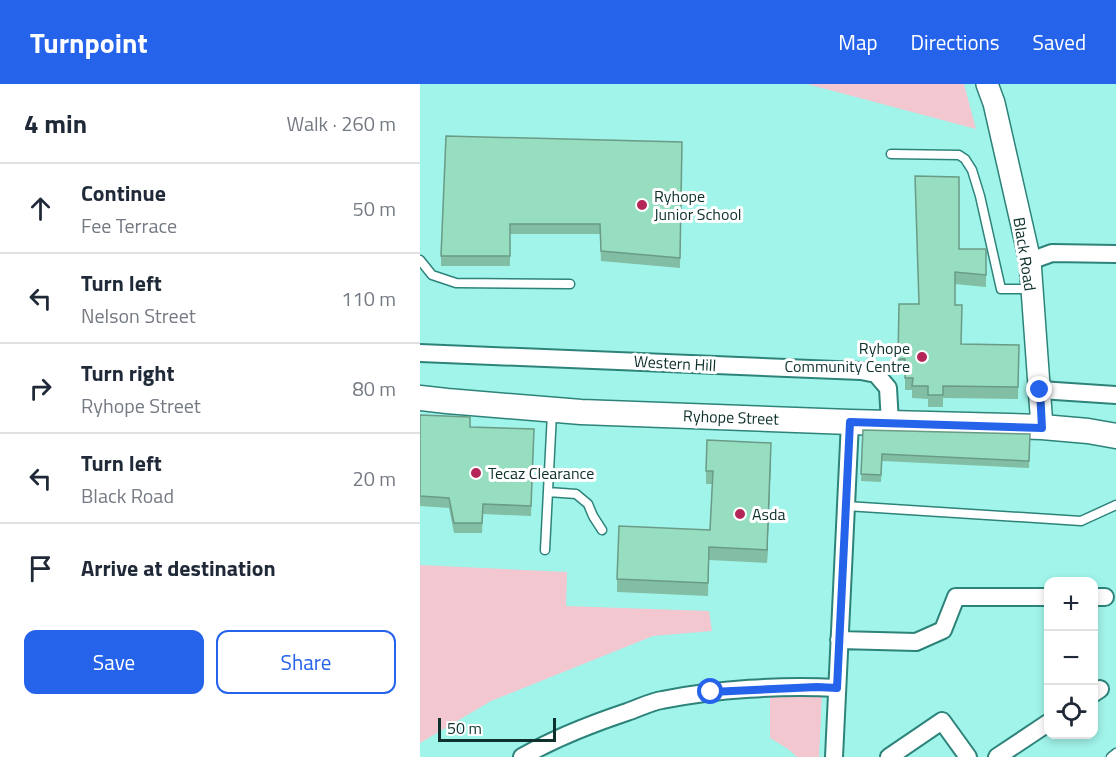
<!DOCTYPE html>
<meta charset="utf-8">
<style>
body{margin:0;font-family:"Titillium Web",sans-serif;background:#f6f6f7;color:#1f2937}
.controls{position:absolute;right:18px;bottom:18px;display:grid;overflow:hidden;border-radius:12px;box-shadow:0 3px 9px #0003}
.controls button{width:54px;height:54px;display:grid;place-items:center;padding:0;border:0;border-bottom:2px solid #e0e1e3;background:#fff;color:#1f2937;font:30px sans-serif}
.scale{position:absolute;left:18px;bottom:15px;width:118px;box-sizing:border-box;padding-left:6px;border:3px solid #0e312e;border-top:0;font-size:16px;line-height:21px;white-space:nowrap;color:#0e312e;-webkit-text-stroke:4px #fff;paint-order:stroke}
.stop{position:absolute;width:18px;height:18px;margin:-14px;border:4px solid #2563eb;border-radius:50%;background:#fff}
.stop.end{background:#2563eb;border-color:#fff;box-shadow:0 2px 6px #0008}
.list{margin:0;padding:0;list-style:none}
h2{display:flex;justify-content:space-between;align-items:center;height:78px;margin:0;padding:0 24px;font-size:26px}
h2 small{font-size:20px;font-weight:400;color:#747a83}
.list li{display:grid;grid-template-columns:39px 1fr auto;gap:18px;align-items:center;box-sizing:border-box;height:90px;padding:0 24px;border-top:2px solid #e0e1e3}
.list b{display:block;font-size:22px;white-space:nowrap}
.list p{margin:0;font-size:20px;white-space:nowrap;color:#747a83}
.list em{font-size:20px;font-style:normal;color:#747a83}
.actions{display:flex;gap:12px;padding:18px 24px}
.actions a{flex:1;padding:14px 0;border:2px solid #2563eb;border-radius:12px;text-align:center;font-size:21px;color:#2563eb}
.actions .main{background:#2563eb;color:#fff}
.icon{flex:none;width:33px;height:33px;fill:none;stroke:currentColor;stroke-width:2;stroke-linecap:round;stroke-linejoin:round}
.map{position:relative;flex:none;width:696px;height:673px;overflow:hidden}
header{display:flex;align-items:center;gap:36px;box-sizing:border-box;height:84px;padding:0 30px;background:#2563eb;color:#fff}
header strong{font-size:28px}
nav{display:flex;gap:33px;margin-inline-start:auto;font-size:21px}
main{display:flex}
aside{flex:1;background:#fff}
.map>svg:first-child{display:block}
</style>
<header>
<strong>Turnpoint</strong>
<nav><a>Map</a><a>Directions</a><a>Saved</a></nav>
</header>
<main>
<aside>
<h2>4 min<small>Walk · 260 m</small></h2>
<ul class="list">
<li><svg class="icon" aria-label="ahead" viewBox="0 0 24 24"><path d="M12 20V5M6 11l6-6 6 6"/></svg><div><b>Continue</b><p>Fee Terrace</p></div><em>50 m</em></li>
<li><svg class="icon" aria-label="left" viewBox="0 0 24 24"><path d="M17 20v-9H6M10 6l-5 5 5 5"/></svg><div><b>Turn left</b><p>Nelson Street</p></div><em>110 m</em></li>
<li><svg class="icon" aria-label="right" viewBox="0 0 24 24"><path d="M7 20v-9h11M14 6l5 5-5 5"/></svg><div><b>Turn right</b><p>Ryhope Street</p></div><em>80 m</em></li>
<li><svg class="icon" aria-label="left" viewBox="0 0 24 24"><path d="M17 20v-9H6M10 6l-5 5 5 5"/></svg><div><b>Turn left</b><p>Black Road</p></div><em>20 m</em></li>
<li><svg class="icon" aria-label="arrive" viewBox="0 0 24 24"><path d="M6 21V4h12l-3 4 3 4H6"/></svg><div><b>Arrive at destination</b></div></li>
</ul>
<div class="actions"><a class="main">Save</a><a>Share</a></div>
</aside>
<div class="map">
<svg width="696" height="673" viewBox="0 0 696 673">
<rect width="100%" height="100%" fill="#a1f4ea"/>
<!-- green -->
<path fill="#f2c7cf" d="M 387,0 L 544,0 L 556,45 Z
M 0,481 L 147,488 L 146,522 L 289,527 L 292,547 L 233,552 L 71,617 L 0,659 Z
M 350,610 L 402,610 L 399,673 L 377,673 L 368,665 L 350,654 Z"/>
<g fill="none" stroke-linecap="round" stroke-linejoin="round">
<!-- service casing -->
<g stroke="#2d837a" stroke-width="11">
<path id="service" d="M 471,70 L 539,71 L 545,75 L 552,86 L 560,112 L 581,205 L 611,205
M 0,176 L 12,191 L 36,199 L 150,200
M 128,408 L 156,410 L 168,420 L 173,432 L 182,446
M 426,422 L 661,437 L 696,421
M 125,466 L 132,329
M 691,673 L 696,669"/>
</g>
<!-- minor casing -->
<g stroke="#2d837a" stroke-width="20">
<path id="minor" d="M 610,177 L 632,169 L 696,170
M 0,269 L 441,287 L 456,290 L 468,304 L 470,339
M 620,306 L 696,311
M 674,513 L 685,513
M 419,556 L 496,558 L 523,546 L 536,513 L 628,513
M 674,609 L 680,605
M 102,673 C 135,654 171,640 207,628 C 219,624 230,618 242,616 C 296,605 362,601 417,604
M 414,673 L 430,338
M 469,673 L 522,637 L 548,673
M 577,673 L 628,639"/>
</g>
<!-- tertiary casing -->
<g stroke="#2d837a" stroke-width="24">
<path id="tertiary" d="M 567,0 L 574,19 L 610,177 L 622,343"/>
</g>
<!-- secondary casing -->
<g stroke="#2d837a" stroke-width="27">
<path id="secondary" d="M 0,314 L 27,317 L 161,328 L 430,338 L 622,343 L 668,347 L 696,352"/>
</g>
<!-- service -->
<use href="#service" stroke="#fff" stroke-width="8"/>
<!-- minor -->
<use href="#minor" stroke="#fff" stroke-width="16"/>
<!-- tertiary -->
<use href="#tertiary" stroke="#fff" stroke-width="21"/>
<!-- secondary -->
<use href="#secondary" stroke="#fff" stroke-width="24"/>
</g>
<!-- wall -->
<path fill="#82bea4" d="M 262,58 L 260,184 L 181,177 L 180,150 L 90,150 L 90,182 L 21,182 L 21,172 Z
M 539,165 L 566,165 L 566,203 L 535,200 L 535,221 L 541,260 L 599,261 L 598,315 L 523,314 L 523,323 L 508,323 L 508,315 L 492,314 L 492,306 L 485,306 L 485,287 L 478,287 L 479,220 L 498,220 Z
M 0,331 L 50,343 L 114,345 L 111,432 L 63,430 L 62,449 L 34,449 L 29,424 L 0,422 Z
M 443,346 L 610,350 L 609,384 L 462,377 L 461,398 L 441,397 Z
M 351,372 L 347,479 L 289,476 L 288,512 L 197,508 L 197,495 L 290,446 L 292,400 L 286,400 L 286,387 Z"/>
<!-- shaded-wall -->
<path fill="#6a9b86" d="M 351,359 L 351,372 L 347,479 L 347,466 Z"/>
<!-- building -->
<path fill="#97ddbf" stroke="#6a9b86" stroke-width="1.5" d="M 26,52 L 262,58 L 260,174 L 181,167 L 180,140 L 90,140 L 90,172 L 21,172 Z
M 495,92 L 539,93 L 539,165 L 566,165 L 566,191 L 535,188 L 535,221 L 542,221 L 541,260 L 599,261 L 598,303 L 523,302 L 523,311 L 508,311 L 508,302 L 492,302 L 493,294 L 485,294 L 485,275 L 478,275 L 479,220 L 499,220 Z
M 0,331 L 50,333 L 50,343 L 114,345 L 111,422 L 63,420 L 62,439 L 34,439 L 29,414 L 0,412 Z
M 443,346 L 610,350 L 609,377 L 462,370 L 461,391 L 441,390 Z
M 287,356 L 351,359 L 347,466 L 289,463 L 288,499 L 197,495 L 199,442 L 290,446 L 293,387 L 286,387 Z"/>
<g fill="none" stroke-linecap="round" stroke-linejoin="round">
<!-- route -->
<path stroke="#2563eb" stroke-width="8" d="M 291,608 L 397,603 L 417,604 L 430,338 L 622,344 L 620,306"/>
</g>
<!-- markers -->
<g fill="#b52658" stroke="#fff" stroke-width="2">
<circle cx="222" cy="121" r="6"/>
<circle cx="502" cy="273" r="6"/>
<circle cx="56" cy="389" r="6"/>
<circle cx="320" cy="430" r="6"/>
</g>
<g text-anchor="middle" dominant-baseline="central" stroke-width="6" stroke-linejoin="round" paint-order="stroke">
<!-- poi labels -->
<g font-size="16" fill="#0e312e" stroke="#fff" text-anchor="start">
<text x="234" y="112">Ryhope<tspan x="234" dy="18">Junior School</tspan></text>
<text x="490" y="264" text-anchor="end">Ryhope<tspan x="490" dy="18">Community Centre</tspan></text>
<text x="68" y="389">Tecaz Clearance</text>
<text x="332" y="430">Asda</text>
</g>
<!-- street labels -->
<g font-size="16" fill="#0e312e" stroke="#fff">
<text transform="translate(605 170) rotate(81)">Black Road</text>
<text transform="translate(255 279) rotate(3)">Western Hill</text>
<text transform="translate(311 333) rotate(2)">Ryhope Street</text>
</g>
</g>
</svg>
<div class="controls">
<button>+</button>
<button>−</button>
<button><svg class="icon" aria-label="locate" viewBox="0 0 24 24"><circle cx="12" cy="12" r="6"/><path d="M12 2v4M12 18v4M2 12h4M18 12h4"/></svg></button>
</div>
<div class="scale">50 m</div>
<div class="stop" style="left:291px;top:608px"></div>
<div class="stop end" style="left:620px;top:306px"></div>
</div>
</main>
